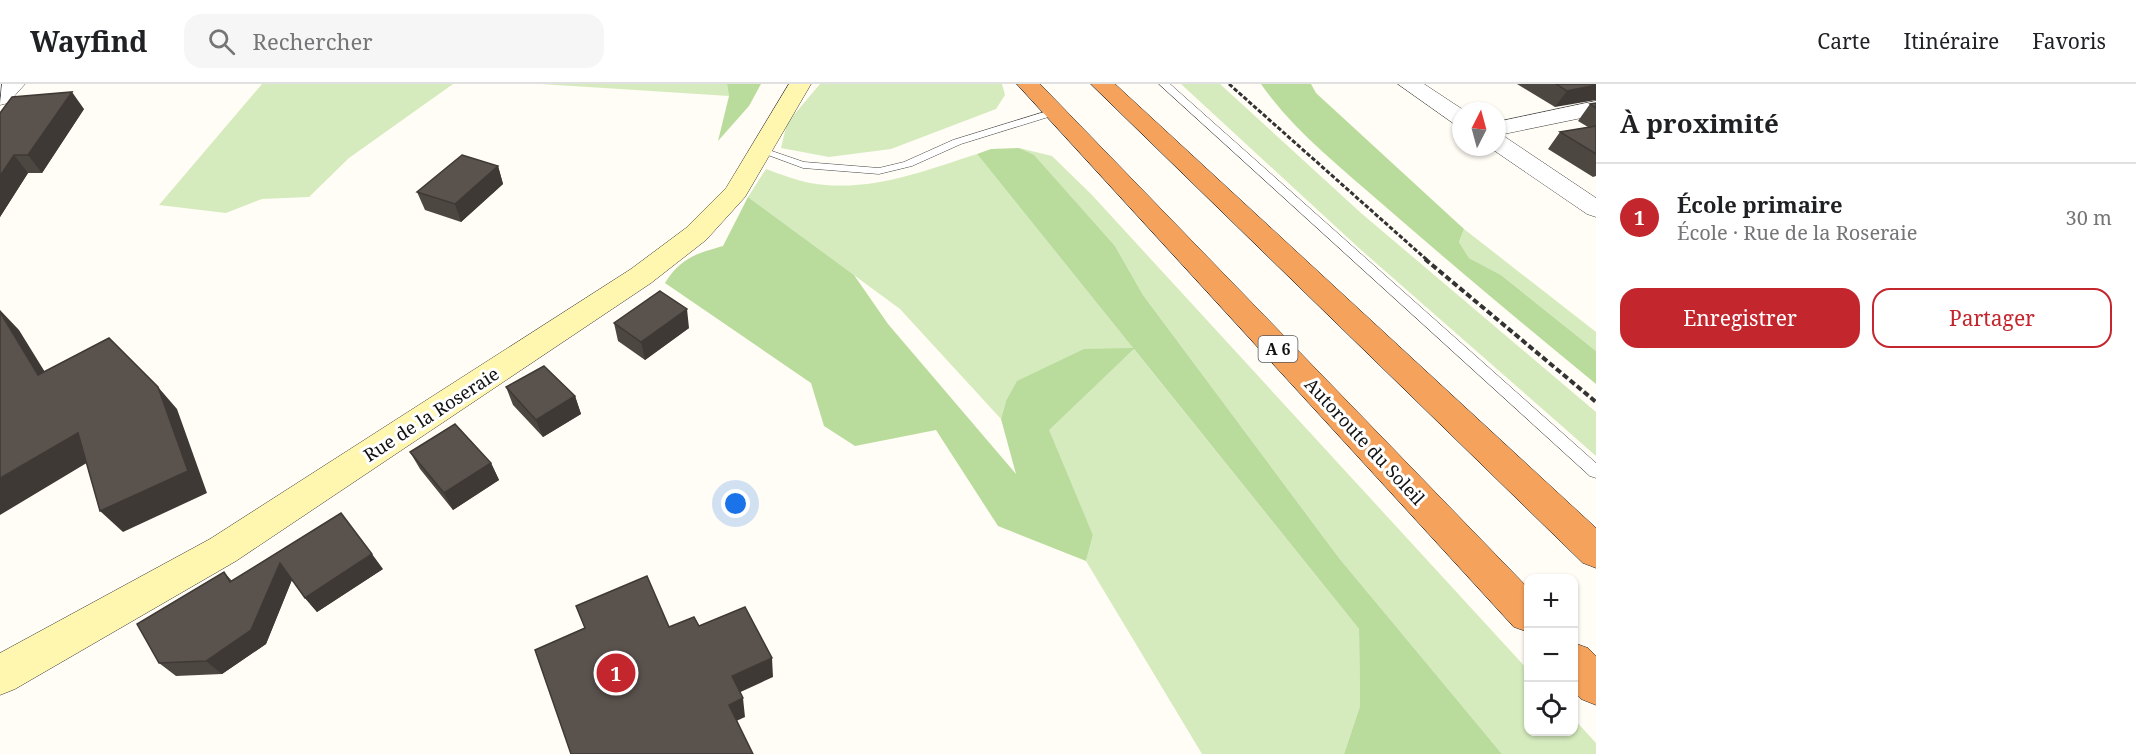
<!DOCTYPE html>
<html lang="fr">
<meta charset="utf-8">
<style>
body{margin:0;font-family:"Noto Serif",serif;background:#f6f6f6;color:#202124}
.controls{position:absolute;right:18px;bottom:18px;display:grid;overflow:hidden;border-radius:12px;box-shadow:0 2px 4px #0004}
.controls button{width:54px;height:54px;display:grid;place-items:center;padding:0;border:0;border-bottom:2px solid #e0e0e0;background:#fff;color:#202124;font:30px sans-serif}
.compass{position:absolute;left:1452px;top:18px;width:54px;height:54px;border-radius:50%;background:#fff;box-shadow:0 2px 4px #0004;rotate:6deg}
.you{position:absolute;left:736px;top:420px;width:21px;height:21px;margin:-15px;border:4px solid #fff;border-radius:50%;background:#1a73e8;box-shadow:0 0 0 9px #1a73e833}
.badge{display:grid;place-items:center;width:39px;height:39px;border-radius:50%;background:#c4262e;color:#fff;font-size:20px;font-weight:700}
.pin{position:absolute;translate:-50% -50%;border:3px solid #fff;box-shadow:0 2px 6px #0006}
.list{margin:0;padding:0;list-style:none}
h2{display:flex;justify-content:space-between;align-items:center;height:78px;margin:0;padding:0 24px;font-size:26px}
h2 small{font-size:20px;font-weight:400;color:#757577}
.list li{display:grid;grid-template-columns:39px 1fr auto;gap:18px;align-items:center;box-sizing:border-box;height:108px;padding:0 24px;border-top:2px solid #e0e0e0}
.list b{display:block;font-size:22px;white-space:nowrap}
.list p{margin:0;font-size:20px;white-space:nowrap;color:#757577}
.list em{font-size:20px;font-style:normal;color:#757577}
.actions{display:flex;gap:12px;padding:18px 24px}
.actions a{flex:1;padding:14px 0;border:2px solid #c4262e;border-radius:18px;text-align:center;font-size:21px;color:#c4262e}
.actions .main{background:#c4262e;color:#fff}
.icon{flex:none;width:33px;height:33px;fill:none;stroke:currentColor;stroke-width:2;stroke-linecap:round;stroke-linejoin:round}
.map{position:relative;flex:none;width:1596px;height:670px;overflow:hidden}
header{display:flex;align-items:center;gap:36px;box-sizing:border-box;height:84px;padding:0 30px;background:#fff;border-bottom:2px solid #e0e0e0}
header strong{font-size:28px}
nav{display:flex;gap:33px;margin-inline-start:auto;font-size:21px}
.search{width:420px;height:54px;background:#f6f6f6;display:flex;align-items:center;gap:15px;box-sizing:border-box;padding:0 21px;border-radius:18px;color:#757577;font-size:22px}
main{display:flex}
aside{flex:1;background:#fff}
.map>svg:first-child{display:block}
</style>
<header>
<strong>Wayfind</strong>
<div class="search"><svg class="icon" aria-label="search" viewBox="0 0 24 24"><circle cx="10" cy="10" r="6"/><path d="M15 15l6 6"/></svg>Rechercher</div>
<nav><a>Carte</a><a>Itinéraire</a><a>Favoris</a></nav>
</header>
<main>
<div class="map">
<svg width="1596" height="670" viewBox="0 0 1596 670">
<rect width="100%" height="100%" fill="#fffdf5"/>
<!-- green -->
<path fill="#d5ebbd" d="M 262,0 L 453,0 L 349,74 L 309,113 L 262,115 L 226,129 L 159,121 Z
M 541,0 L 727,0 L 729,12 Z
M 820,0 L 1002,0 L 1005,11 L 996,25 L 891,65 L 829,73 L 781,64 L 787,39 Z
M 1181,0 L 1220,0 L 1361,129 L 1596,328 L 1596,372 L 1360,165 Z
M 1019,64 L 1052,72 L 1092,111 L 1528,586 L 1528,648 L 1574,648 L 1574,635 L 1596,659 L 1596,670 L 1502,670 L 1339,474 L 1143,211 L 1115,162 L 1034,72 Z
M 977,70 L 1359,545 L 1360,622 L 1344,670 L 1202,670 L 1086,477 L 1093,451 L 1048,346 L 1133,266 L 1006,317 L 1001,335 L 900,225 L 748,113 L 766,85 C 780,90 795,96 810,99 C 869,109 921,88 977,70 Z
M 1464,145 L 1596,248 L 1596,267 L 1501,191 L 1469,174 L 1459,158 Z"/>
<!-- forest -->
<path fill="#b9dc9c" d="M 727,0 L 761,0 L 749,22 L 718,57 L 729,12 Z
M 1261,0 L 1311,0 L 1316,9 L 1464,145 L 1459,158 L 1469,174 L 1501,191 L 1596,267 L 1596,300 C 1523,240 1451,180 1380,118 C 1338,81 1293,46 1261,0 Z
M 1019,64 L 1034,71 L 1115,162 L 1143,211 L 1339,474 L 1502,670 L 1344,670 L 1360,622 L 1359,545 L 1134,265 L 1049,346 L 1093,451 L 1086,477 L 998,442 L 936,346 L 855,362 L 824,342 L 811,299 L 665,199 C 681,174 695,170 723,162 L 748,113 L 854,191 L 888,240 L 1016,390 L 1001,335 L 1006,317 L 1017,297 L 1084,265 L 1133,264 L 977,70 L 991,65 Z"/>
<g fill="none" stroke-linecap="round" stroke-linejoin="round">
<!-- lane casing -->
<g stroke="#444" stroke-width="1">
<path id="lane" d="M 1159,0 L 1170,0 L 1596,379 L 1596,394 L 1590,392 Z
M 1054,25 L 1059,28 L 1058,30 L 961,60 L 912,82 L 879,90 L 803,84 L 757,67 L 763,64 L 804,78 L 879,84 L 904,78 L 953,56 Z"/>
</g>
<!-- street casing -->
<g stroke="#444" stroke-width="1">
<path id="street" d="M 2,0 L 25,0 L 8,19 L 0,21 Z
M 1398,0 L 1424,0 L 1465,27 L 1461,27 L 1461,41 L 1453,39 Z
M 1596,17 L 1596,31 L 1499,51 L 1505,53 L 1596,114 L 1596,133 L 1587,130 L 1489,63 L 1497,63 L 1497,38 Z"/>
</g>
<!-- secondary casing -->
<g stroke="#333" stroke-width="1">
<path id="secondary" d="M 789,0 L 811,0 L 745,113 L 706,156 L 651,199 L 236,477 L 15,605 L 0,611 L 0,569 L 210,455 L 631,185 L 686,144 L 726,104 Z"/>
</g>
<!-- highway casing -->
<g stroke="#222" stroke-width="1">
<path id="highway" d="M 1017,0 L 1040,0 L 1528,504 L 1528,548 L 1514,543 Z
M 1091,0 L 1115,0 L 1596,444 L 1596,484 L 1583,479 Z
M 1574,559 L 1588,564 L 1596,572 L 1596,621 L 1581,615 L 1574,607 Z"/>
</g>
<!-- path-far1 -->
<path stroke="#333" stroke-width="3" stroke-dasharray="4.5 2" stroke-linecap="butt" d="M 1229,0 L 1427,176"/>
<!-- path -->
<path stroke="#333" stroke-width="4" stroke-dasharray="6 3" stroke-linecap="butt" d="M 1425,175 L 1596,318"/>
<!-- lane -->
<use href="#lane" fill="#fff" fill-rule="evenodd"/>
<!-- street -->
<use href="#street" fill="#fff" fill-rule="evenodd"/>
<!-- secondary -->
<use href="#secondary" fill="#fff6b0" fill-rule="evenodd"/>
<!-- highway -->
<use href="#highway" fill="#f5a25d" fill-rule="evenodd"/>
</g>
<!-- wall -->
<path fill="#4d4742" d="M 1517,0 L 1596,0 L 1555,23 Z
M 1596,19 L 1596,92 L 1593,93 L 1548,65 L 1560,48 L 1588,43 L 1578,37 L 1590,20 Z
M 84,25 L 42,89 L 28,89 L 0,133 L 0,29 Z
M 498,82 L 503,100 L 461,138 L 425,126 L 417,108 Z
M 614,239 L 689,244 L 645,276 L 618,257 Z
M 506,303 L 575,312 L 581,330 L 543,353 L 513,321 Z
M 410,368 L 491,379 L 499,396 L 453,426 L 420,385 Z
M 383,485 L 317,528 L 305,514 L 292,496 L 266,560 L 222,590 L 176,592 L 159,579 L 224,488 L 232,497 Z"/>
<!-- shaded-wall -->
<path fill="#3f3936" d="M 1596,1 L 1596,16 L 1555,23 L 1567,7 Z
M 72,8 L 84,25 L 42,89 L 28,71 Z
M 14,71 L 28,89 L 0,133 L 0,92 Z
M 498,82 L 503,100 L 461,138 L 455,120 Z
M 687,225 L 689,244 L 645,276 L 641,258 Z
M 0,226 L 19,246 L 61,314 L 38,291 L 0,228 Z
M 158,303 L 177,325 L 207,409 L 123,448 L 100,427 Z
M 575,312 L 581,330 L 543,353 L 536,336 Z
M 78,349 L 100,371 L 0,431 L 0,394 Z
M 491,379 L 499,396 L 453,426 L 444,409 Z
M 372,470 L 383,485 L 317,528 L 305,514 Z
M 280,479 L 293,493 L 266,560 L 222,590 L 206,577 Z
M 772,574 L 773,593 L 734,611 L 732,592 Z
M 743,614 L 745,633 L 732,639 L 729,621 Z"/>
<!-- building -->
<path fill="#5a524d" stroke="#3f3936" stroke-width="1.5" d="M 1556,0 L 1596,0 L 1596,1 L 1567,7 Z
M 72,8 L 28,71 L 14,71 L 0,92 L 0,29 L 12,13 Z
M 1596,19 L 1596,24 L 1590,20 Z
M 1596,42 L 1596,70 L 1560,48 Z
M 462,71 L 498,82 L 455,120 L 417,108 Z
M 660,207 L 687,225 L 641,258 L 614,239 Z
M 0,228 L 38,291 L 109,254 L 158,303 L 188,387 L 100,427 L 78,349 L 0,394 Z
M 544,282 L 575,312 L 536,336 L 506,303 Z
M 455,340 L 491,379 L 444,409 L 410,368 Z
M 341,429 L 372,470 L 305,514 L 280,479 L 251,546 L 206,577 L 159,579 L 137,540 L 224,488 L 230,498 Z
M 647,492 L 669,543 L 694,533 L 699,542 L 745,523 L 772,574 L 732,592 L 743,614 L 729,621 L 753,670 L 571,670 L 535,566 L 585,544 L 576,522 Z"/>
<g text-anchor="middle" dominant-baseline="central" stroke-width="6" stroke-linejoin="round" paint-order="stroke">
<!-- shield labels -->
<rect fill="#fff" stroke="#585858" stroke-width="1.5" x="1258.5" y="252" width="39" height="26" rx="4.5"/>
<g font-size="16" font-weight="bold" fill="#111">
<text x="1278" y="265">A 6</text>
</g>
<!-- street labels -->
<g font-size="18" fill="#111" stroke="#fff">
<text transform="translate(431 330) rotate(-33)">Rue de la Roseraie</text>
<text transform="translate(1365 357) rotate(47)">Autoroute du Soleil</text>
</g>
</g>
</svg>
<div class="controls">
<button>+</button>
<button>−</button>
<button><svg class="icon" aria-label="locate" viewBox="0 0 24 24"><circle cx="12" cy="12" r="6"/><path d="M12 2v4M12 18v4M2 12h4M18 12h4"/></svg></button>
</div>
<svg class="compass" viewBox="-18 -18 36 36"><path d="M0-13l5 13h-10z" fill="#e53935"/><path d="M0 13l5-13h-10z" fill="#757577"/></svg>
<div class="you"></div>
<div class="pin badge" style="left:616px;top:589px">1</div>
</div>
<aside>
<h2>À proximité<small></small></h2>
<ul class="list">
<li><span class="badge">1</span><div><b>École primaire</b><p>École · Rue de la Roseraie</p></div><em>30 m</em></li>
</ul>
<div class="actions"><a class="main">Enregistrer</a><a>Partager</a></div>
</aside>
</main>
